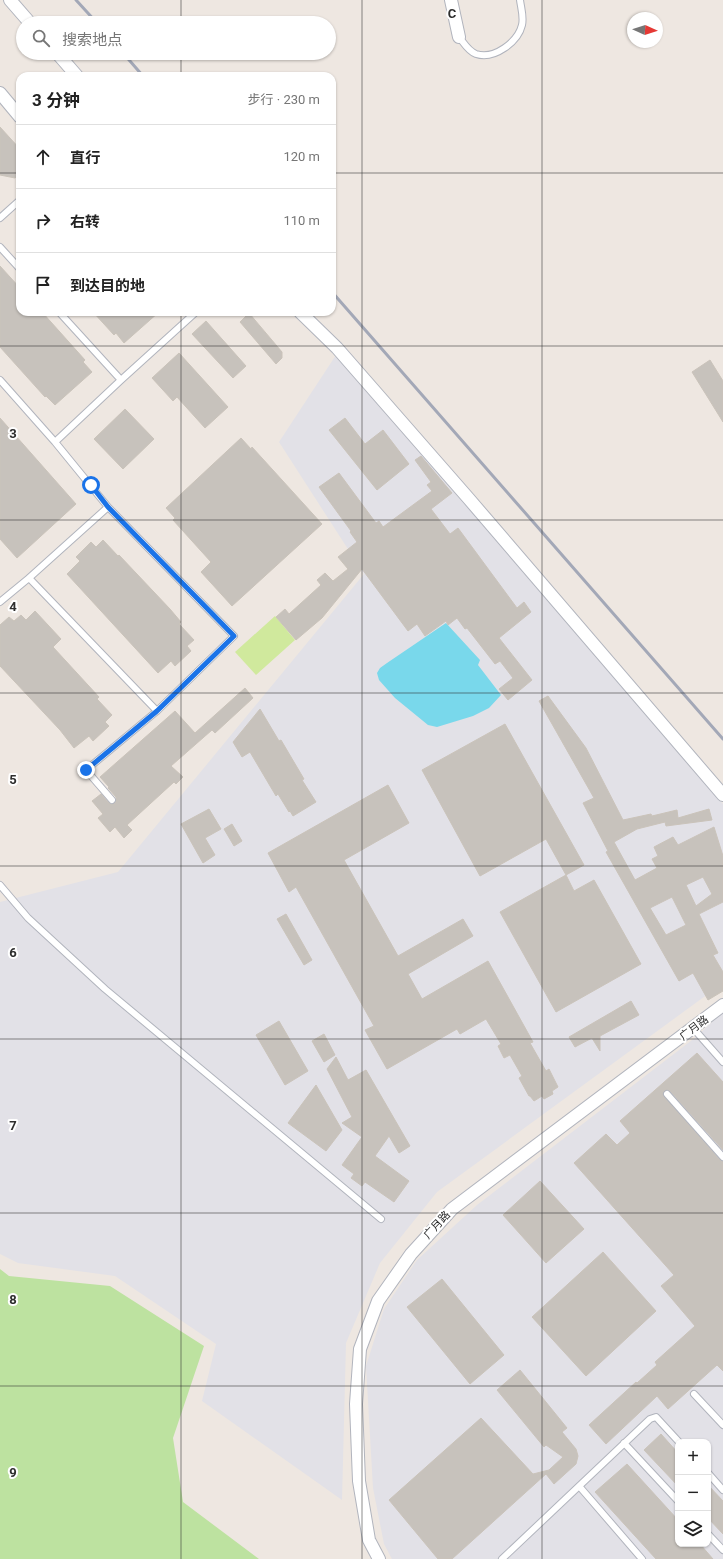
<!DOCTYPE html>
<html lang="zh">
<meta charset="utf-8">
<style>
body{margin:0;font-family:Roboto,"Noto Sans SC",sans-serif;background:#f2f2f2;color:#222}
.controls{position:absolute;right:12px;bottom:12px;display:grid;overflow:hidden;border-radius:8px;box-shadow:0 1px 3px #0004}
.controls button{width:36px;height:36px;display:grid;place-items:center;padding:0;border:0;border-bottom:1px solid #e0e0e0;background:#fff;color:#222;font:20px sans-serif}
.compass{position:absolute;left:627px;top:12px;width:36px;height:36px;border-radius:50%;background:#fff;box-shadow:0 1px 3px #0004;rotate:93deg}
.stop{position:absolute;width:12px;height:12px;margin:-9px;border:3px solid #1a73e8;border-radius:50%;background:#fff}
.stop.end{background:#1a73e8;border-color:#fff;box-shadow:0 1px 4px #0008}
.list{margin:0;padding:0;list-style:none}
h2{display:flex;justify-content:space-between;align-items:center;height:52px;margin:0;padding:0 16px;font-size:17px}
h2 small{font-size:13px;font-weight:400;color:#767676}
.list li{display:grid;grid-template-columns:26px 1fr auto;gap:12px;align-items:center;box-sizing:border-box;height:64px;padding:0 16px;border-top:1px solid #e0e0e0}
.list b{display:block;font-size:15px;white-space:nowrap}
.list em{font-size:13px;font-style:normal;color:#767676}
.icon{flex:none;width:22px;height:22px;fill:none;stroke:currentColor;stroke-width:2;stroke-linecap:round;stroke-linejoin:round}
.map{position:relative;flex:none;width:723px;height:1559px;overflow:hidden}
.search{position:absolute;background:#fff;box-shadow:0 1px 3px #0004;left:16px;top:16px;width:320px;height:44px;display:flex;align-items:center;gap:10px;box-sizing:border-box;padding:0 14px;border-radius:22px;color:#767676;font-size:15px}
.panel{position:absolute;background:#fff;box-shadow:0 1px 3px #0004;left:16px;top:72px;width:320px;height:244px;border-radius:12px}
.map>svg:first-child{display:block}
</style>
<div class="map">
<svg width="723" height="1559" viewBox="0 0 723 1559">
<rect width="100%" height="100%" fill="#eee7e1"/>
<!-- industrial -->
<path fill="#e2e1e7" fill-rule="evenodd" d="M 338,352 L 624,682 L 723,804 L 723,983 L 437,1192 L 380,1263 L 346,1343 L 342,1500 L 202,1401 L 216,1344 L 115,1276 L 18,1263 L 0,1254 L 0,902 L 118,872 L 364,574 L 279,442 Z
M 723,1012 L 723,1559 L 392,1559 L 384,1544 L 373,1488 L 366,1366 L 384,1309 L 417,1260 L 477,1205 L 696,1037 ZM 678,1442 L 708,1442 L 708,1544 L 678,1544 Z"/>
<!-- green -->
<path fill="#bde2a0" d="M 0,1269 L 9,1276 L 110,1286 L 204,1346 L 173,1438 L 183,1502 L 259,1559 L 0,1559 Z"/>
<!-- pitch -->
<path fill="#d0e99d" d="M 275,616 L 295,640 L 256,675 L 235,652 Z"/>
<!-- water -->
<path fill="#79d8eb" d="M 446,623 L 480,660 L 478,665 L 501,695 L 489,708 L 473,716 L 437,727 L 428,725 L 395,698 L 379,680 L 377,673 L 380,668 L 387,663 Z"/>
<!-- building -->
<path fill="#c7c2bc" stroke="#cac3ba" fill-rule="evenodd" d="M 0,127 L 20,149 L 20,174 L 15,178 L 0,175 Z
M 0,266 L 20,288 L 20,312 L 42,312 L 85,360 L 83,362 L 92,372 L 55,405 L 46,396 L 45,397 L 0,347 Z
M 93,312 L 159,312 L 124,343 L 116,333 L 114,335 Z
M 249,313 L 282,352 L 282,358 L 276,364 L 240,322 Z
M 206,321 L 246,366 L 233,378 L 192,334 Z
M 179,353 L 228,407 L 205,428 L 177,397 L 173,401 L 152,378 Z
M 710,360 L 723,381 L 723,422 L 692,372 Z
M 125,409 L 154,439 L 123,469 L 94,439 Z
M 0,418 L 76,504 L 17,558 L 0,539 Z
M 345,418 L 365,444 L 383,430 L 409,464 L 377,490 L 329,430 Z
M 241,438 L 251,449 L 252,447 L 322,524 L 232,606 L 201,572 L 211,562 L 173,520 L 175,518 L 166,508 Z
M 421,456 L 452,493 L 431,509 L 450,534 L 458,528 L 517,608 L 524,602 L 531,612 L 499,638 L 532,680 L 508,700 L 499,689 L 513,678 L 500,661 L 495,664 L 467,628 L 465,629 L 457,618 L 448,625 L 446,621 L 425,636 L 417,624 L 408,631 L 362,569 L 322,618 L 296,640 L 276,617 L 285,609 L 289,614 L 321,585 L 317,580 L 325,573 L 333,581 L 348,569 L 338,557 L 357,542 L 350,532 L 351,531 L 319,487 L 339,473 L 376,523 L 379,521 L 383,527 L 432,491 L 427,485 L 431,482 L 415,460 Z
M 103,540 L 118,556 L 119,555 L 170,609 L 181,622 L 179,624 L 194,640 L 187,646 L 191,651 L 175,666 L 171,661 L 158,673 L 67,574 L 80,561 L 76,557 L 91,542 L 96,547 Z
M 35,611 L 61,639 L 53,647 L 99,697 L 97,699 L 112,715 L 105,722 L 109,726 L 93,741 L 89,736 L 74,748 L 60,730 L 0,666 L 0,625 L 9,617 L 14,621 L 21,615 L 26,620 Z
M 245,688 L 253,698 L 215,733 L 212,730 L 171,766 L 183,777 L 176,784 L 174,782 L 127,825 L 132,830 L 124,838 L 115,827 L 110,832 L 98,818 L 103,814 L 92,801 L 101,794 L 110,804 L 113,804 L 116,802 L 116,797 L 108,788 L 109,787 L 100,777 L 175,711 L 195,733 Z
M 548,696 L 586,748 L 623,820 L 651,814 L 652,816 L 677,810 L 678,818 L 709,809 L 712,820 L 666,826 L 665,822 L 637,829 L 614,842 L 635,880 L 657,868 L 652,859 L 658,856 L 654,847 L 673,837 L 678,845 L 714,827 L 723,856 L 723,902 L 699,914 L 718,953 L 713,955 L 723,972 L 723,991 L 708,1000 L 693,973 L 679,981 L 606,852 L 608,851 L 583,803 L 594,798 L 539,701 ZM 703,877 L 712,894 L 696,906 L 686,885 ZM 672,897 L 686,925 L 666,935 L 650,908 Z
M 260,709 L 279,741 L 281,740 L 304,779 L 302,780 L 316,802 L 293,816 L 290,811 L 289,812 L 278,794 L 276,796 L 250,752 L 242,757 L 233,742 Z
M 505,724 L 584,865 L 566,875 L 546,839 L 480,876 L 422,770 Z
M 388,785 L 409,823 L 344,860 L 398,956 L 463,919 L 473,936 L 408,974 L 422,999 L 488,961 L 533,1042 L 530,1043 L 546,1071 L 549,1069 L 558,1087 L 552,1091 L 553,1094 L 544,1099 L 542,1096 L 534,1101 L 530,1096 L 529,1096 L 519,1078 L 522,1076 L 510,1055 L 504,1058 L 498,1046 L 501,1044 L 486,1019 L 460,1034 L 457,1029 L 387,1069 L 365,1030 L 374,1026 L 296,887 L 289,892 L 268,853 Z
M 209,809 L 221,829 L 205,838 L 215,855 L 203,863 L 181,824 Z
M 232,824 L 242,841 L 234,846 L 224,829 Z
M 566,875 L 574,891 L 594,880 L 641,964 L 556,1012 L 500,912 Z
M 286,914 L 312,960 L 304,965 L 277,919 Z
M 631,1001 L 639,1015 L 600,1036 L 600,1051 L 592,1038 L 575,1047 L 569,1037 Z
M 279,1021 L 308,1071 L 285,1085 L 256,1035 Z
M 324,1034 L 335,1055 L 324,1062 L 312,1041 Z
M 697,1053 L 723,1082 L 723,1150 L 670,1091 L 666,1090 L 663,1095 L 720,1160 L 723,1161 L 723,1371 L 717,1365 L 668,1409 L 657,1396 L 606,1444 L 589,1425 L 636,1382 L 637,1383 L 657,1365 L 655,1362 L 695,1326 L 661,1286 L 674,1275 L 574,1163 L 606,1134 L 617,1145 L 630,1133 L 620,1121 Z
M 336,1057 L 348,1080 L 366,1070 L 410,1146 L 399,1153 L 389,1136 L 375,1156 L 409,1181 L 394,1202 L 365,1182 L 362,1186 L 351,1178 L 354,1174 L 342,1165 L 362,1137 L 342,1123 L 352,1117 L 327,1069 Z
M 316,1085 L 342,1130 L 326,1151 L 288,1123 Z
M 540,1181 L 584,1229 L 546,1263 L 503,1215 Z
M 603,1252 L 656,1311 L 586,1376 L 532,1317 Z
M 442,1279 L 504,1355 L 470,1384 L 407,1307 Z
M 520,1370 L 567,1428 L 562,1432 L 576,1449 L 578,1456 L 576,1464 L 554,1484 L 546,1474 L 452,1559 L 438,1559 L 389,1500 L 481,1418 L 533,1474 L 549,1470 L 563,1457 L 546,1445 L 544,1447 L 497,1390 Z
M 661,1434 L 678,1453 L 678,1486 L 644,1450 Z
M 627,1464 L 678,1520 L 678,1544 L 700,1544 L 713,1559 L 656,1559 L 595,1492 Z
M 708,1485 L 723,1501 L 723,1534 L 708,1518 Z"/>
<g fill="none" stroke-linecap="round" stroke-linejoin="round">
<!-- lane casing -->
<g stroke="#b1b4bd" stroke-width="8">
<path id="lane" d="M 459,37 C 464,43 468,51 476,54 C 494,60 518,42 522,25 C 524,17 521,8 520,0
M 0,218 L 20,200
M 0,247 L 20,269
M 59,312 L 121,380
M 0,380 L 55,442 L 108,507 L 234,636 L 157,711 L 86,770 L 112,800
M 55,442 L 121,380 L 196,312
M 29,578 L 157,711
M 0,602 L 29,578 L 108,507
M 0,885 L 28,918 L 105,989 L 381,1219
M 693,1028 L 723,1062
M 667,1094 L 723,1157
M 694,1394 L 723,1425
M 624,1443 L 678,1501
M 708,1473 L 723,1490
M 579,1486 L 642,1559
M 708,1534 L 723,1550
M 502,1559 L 650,1419 L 656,1417 L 679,1442"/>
</g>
<!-- street casing -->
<g stroke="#b1b4bd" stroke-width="14">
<path id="street" d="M 10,0 L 30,23
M 451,0 L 459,37
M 57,53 L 77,76
M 0,93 L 20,117
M 300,312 L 337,348 L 469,499 L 723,795
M 379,1559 L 369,1540 L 359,1481 L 356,1404 L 360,1349 L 378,1301 L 411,1254 L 452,1209 L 723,1005"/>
</g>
<!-- lane -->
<use href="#lane" stroke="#fff" stroke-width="6"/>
<!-- street -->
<use href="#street" stroke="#fff" stroke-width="12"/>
<!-- rail -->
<path stroke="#a3a8b7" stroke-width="3" d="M 76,0 L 97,23
M 123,53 L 143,76
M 332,292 L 723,739"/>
</g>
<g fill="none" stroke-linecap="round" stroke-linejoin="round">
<!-- route -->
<path stroke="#1a73e8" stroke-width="5" d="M 86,770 L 157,711 L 234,636 L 108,507 L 91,485"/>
</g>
<!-- grid -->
<path fill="none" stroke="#2e2e2e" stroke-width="1" stroke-opacity="0.55" d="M 181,0 L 181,23M 362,0 L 362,1559M 542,0 L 542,1559M 181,53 L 181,76M 0,173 L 20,173M 332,173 L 723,173M 181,312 L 181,1559M 0,346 L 723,346M 0,520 L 723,520M 0,693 L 723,693M 0,866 L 723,866M 0,1039 L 723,1039M 0,1213 L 723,1213M 0,1386 L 723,1386"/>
<g text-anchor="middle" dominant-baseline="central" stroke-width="4" stroke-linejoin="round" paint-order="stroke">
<!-- street labels -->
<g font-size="11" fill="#2e2e2e" stroke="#fff">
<text transform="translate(694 1028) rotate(-37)">广月路</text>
<text transform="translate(437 1225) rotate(-47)">广月路</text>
</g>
</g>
<g font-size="13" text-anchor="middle" font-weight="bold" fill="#2e2e2e" stroke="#fff" stroke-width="4" stroke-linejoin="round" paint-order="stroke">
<text x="452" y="18">C</text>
<text x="13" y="438">3</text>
<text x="13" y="611">4</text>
<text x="13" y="784">5</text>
<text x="13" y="957">6</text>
<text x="13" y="1130">7</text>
<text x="13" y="1304">8</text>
<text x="13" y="1477">9</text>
</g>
</svg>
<div class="controls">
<button>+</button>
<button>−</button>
<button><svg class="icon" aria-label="layers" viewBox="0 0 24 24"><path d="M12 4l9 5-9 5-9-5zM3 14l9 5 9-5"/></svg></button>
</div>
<svg class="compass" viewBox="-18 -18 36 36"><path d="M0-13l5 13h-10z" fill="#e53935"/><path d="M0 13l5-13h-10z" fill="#767676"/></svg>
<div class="stop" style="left:91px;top:485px"></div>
<div class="stop end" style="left:86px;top:770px"></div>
<div class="search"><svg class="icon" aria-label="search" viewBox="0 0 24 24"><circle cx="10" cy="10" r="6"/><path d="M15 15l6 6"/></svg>搜索地点</div>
<section class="panel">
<h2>3 分钟<small>步行 · 230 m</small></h2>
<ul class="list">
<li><svg class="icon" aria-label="ahead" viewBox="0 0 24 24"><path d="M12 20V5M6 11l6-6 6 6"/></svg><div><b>直行</b></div><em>120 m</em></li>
<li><svg class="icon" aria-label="right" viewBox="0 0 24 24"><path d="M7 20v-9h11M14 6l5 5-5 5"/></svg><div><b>右转</b></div><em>110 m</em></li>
<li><svg class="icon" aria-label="arrive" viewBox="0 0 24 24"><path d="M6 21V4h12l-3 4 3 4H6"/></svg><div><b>到达目的地</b></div></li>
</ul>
</section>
</div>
